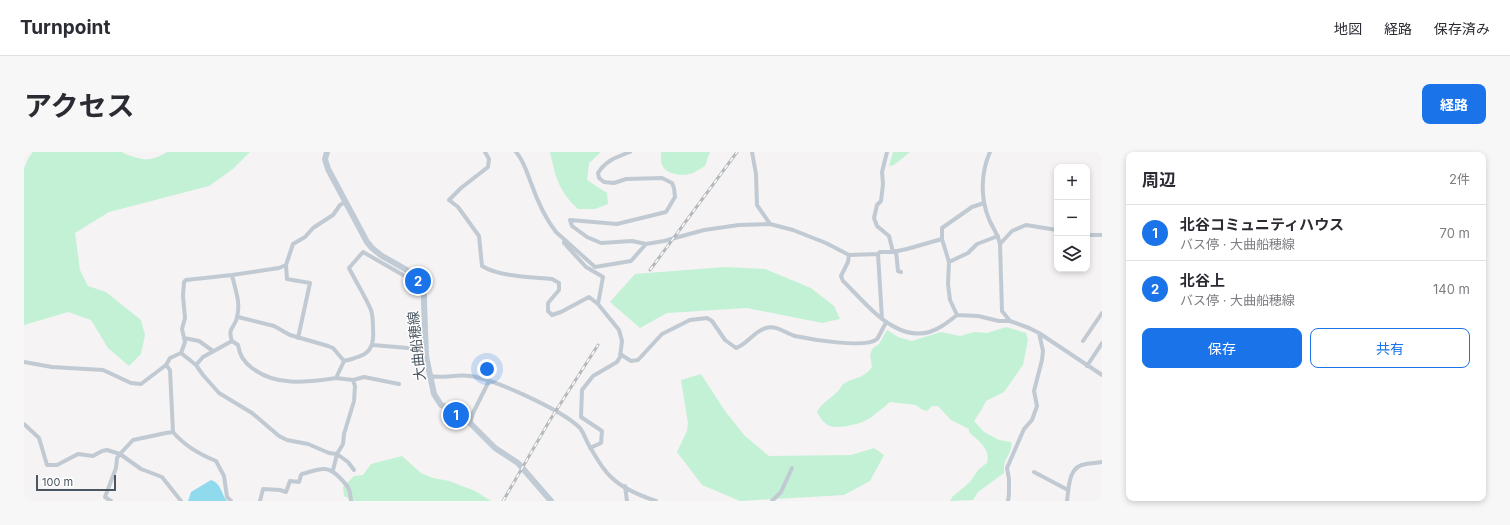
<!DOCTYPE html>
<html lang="ja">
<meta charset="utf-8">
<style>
body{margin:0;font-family:Inter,"Noto Sans JP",sans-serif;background:#f7f7f7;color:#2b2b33}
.controls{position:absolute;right:12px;top:12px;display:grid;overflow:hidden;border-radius:8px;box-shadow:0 2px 6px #0003}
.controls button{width:36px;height:36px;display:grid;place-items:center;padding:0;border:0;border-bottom:1px solid #e1e1e2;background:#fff;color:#2b2b33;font:20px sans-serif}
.scale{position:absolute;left:12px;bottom:10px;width:80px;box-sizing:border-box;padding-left:4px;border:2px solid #4a5661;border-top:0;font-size:11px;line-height:14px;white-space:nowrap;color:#4a5661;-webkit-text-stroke:3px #fff;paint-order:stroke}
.you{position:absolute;left:463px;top:217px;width:14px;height:14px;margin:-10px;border:3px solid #fff;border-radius:50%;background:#1a73e8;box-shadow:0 0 0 6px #1a73e833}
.badge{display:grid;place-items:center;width:26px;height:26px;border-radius:50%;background:#1a73e8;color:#fff;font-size:13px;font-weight:700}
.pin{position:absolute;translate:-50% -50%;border:2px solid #fff;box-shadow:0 1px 4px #0006}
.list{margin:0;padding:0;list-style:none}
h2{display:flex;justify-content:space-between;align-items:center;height:52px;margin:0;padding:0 16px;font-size:17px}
h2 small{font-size:13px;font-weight:400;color:#7c7c81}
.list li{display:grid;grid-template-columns:26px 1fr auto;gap:12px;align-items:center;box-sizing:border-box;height:56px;padding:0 16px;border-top:1px solid #e1e1e2}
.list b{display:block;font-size:15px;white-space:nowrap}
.list p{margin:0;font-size:13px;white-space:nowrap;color:#7c7c81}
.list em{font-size:13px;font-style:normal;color:#7c7c81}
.actions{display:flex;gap:8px;padding:12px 16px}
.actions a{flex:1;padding:9px 0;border:1px solid #1a73e8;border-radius:8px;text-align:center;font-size:14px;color:#1a73e8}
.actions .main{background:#1a73e8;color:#fff}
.icon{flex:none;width:22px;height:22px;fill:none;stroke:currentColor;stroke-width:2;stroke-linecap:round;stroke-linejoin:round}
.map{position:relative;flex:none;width:1078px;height:349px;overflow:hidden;border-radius:8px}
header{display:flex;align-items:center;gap:24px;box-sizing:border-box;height:56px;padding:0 20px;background:#fff;border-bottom:1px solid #e1e1e2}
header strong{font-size:19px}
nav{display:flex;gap:22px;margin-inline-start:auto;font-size:14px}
.intro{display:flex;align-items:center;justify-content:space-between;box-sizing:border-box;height:96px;padding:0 24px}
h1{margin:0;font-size:28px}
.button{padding:10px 18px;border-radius:8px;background:#1a73e8;color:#fff;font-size:14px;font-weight:700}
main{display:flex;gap:24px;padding:0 24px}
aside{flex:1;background:#fff;border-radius:8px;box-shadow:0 2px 6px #0003}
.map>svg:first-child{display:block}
</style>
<header>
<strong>Turnpoint</strong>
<nav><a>地図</a><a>経路</a><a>保存済み</a></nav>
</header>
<div class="intro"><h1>アクセス</h1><a class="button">経路</a></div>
<main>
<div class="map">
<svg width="1078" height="349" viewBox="0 0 1078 349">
<rect width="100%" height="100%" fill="#f5f3f3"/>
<!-- green -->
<path fill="#c3f1d5" d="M 9,0 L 99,0 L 99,1 C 117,8 126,11 143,0 L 226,0 L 209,17 L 185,34 L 85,60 L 51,81 L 56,118 L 64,134 L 82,140 L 117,168 L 121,183 L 117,202 L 105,214 L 84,196 L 67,168 L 44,160 L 0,173 L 0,16 L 5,5 Z
M 526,0 L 577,0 L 565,11 L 563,28 L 583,41 L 584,52 L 571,57 L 554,57 C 534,38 532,26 526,0 Z
M 637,0 L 686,0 L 681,14 C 677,16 673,19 669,21 C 659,25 639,23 637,10 C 637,7 637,3 637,0 Z
M 869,0 L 886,0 L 870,13 L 865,14 Z
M 701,115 L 741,117 L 787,136 L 810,154 L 816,167 L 798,171 L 723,156 L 643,161 L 616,176 L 586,150 L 611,122 Z
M 982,175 L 1002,181 L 1004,188 L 999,213 L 980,240 L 962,249 L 959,255 L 950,269 L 960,280 L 975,288 L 987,290 C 989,300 981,305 980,314 C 980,316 980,318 980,321 L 954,340 L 949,348 L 926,349 L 928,345 L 933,341 L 946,330 L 955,317 L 963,311 C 967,296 954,289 945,280 L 945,277 L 927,268 L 914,254 L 908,254 L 903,259 L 897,257 L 892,253 L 866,250 C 860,255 853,261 846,266 C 837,272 817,277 806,274 C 800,272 796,265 793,260 C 797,251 808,246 815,238 C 817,235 818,232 821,231 C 831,225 841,226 848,215 L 846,202 L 849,196 L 855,192 L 863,178 L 874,185 L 888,189 L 917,180 L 936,184 L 950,180 L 963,181 Z
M 677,222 L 701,259 L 721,284 L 745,304 L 827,303 L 850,296 L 860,303 L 846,329 L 820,343 L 716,349 L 678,333 L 653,300 L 663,279 L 664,271 L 657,228 Z
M 378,304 L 397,321 L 409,326 L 425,329 L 451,339 L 467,349 L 329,349 L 320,344 L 319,335 L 330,324 L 339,323 L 347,312 Z"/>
<!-- water -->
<path fill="#90daee" d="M 187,328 C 198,332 197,342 203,349 L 164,349 L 167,340 Z"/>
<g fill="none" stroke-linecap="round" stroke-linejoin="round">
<!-- street -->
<path stroke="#c1cad2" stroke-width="4" d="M 461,0 L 465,7 L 464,15 L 437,36 L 425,48 L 434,55 L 455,84 L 458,114 C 476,125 507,125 528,127 L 535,131 L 535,138 L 524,151 L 524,159 L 528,163 L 537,160 L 565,145 L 574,152 L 595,178 L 598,189 L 596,205 L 593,210 L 569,224 L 558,238 L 557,265 L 578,279 L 577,291 L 566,296
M 492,0 C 500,9 503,21 507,31 C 513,48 521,66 532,80 L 571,115 L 607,109 L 622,92
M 606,0 C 593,5 582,8 574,21 L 575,26 L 580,30 L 590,31 L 602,27 L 638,26 L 648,31 L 650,36 L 651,45 L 642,60 L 593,72 L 546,68 L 548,74 L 563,85 L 577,91 L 608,89 L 622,92 L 640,89 L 680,78 L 715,73 L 746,72 L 769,78 L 802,91 L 825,103 L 854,102 L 856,100 L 869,100 L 883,97 L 918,87
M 728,0 L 732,22 L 733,53 L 746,72
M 863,0 L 858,20 L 859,32 L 857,49 L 853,53 L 850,66 L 853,74 L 865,84 L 869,100
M 966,0 C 957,20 956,46 965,67 C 968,75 974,82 976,92 L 978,159 L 986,169
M 1063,83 L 1078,83
M 540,87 L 540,91 L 562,115 L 579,125 L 574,152
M 976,92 L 988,79 L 1002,73 L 1033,78
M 872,99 L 874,119 L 877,120
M 854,102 L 858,167
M 825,103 L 824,110 L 817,124 L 819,129 C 844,153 878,200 918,174 C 923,171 928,167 933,163 L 954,164 L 975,169 L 986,169 L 1005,176 L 1015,181 L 1078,223
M 925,110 L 944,101 L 953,92 L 974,84
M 262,113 L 263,127 L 286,131 L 274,186
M 933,163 L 926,148 L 924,132 L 925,110 L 918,87 L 918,76 L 948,55 L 960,51
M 214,165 L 250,174 L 266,183 L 304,194 L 309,196 L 320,209
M 160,186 L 175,189 L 189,199
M 208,189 L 214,193 C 216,204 220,210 228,216 C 253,235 283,230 312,226
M 1059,189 L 1078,161
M 349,193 L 384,196 L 401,192
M 157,201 L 172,213 L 179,223 L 195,241 L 228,261 L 255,284 L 263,288 L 284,292 L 305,301 L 313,302 L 324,310 L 330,318
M 596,202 L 607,209 L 614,208 L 638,182 L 666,168 L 683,166 L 688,169 L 701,188 L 712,196 C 724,192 730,179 742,176 C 753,173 761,181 771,184 C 785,187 842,197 853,187 C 856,183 859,175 862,171
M 0,210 L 28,215 L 79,218 L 107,231 L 117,232 L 142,213 L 146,206 L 157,201 L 161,190 L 158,177 L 161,166 L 159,144 L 160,130 L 162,128 L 208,123 L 255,116 L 262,113 L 269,92 L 281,85 L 289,76 L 309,63 L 316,53 L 321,50
M 142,213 L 146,218 L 149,280 C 160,293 177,303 192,309 L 200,324 L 203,345 L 207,349
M 172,213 L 179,205 L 208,189 C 203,175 211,177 213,165 C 217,151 211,137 208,123
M 1063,214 L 1078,191
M 406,224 C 419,227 432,222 446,224 C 470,227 538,258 556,276 C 560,281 562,289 566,295 C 572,305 578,317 587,325 C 598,336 617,344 632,349
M 329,228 L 340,225 L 375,232
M 446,271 L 449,261 L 465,229
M 0,272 L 15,286 L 23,313 L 33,313 L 54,302 L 69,304 L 78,299 L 83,298 L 96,302 L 117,317 L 138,325 L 157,349
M 309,318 L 313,302 L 319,292 L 320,282 L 330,249 L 331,234 L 329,228 L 312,226 L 320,209 C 342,204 351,200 349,177 C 349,171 349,164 347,158 C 341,144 332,130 325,116 L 339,100 L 400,135
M 1010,320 L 1044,338
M 601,334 L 603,349
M 87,349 L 81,345 L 92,316 L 93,306 L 96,302 L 109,288 L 142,281 L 149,280
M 236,349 L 239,337 L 256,338 L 262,340 L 266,329 L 275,330 L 277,323 L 278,322 C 296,317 303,312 316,326 C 325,335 326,337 327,349
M 748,349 L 757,340 L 768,316
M 984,349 L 985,342 L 985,327 L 983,316 L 1000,277 L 1008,268 L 1013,254 L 1010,239 L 1018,208 L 1019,199 L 1015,181
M 1043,349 C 1045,335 1044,314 1062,312 C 1067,311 1073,311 1078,310"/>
<!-- secondary -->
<path stroke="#c1cbd6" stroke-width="6" d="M 303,0 L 301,7 L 304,17 L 343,90 L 348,96 L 358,104 L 397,126 L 400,135 L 400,150 L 402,204 L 410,242 L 417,253 L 427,257 L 446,271 L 471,296 L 494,311 L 527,349"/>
<!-- rail casing -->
<g stroke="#b5b8bd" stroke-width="3">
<path id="rail" d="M 626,118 L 713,0
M 479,349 L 526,268 L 574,193"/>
</g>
<!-- rail -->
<use href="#rail" stroke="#fff" stroke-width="1.5" stroke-dasharray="4.5" stroke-linecap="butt"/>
</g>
<g text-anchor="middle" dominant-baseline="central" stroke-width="3" stroke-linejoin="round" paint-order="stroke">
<!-- street labels -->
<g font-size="14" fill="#4a5661" stroke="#fff">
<text transform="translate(392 194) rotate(-96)">大曲船穂線</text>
</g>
</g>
</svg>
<div class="controls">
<button>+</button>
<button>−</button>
<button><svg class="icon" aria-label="layers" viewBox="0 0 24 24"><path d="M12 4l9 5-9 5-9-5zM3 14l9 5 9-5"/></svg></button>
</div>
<div class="scale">100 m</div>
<div class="you"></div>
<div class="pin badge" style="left:432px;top:263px">1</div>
<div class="pin badge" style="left:394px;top:129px">2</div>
</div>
<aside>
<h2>周辺<small>2件</small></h2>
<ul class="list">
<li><span class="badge">1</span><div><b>北谷コミュニティハウス</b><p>バス停 · 大曲船穂線</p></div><em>70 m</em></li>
<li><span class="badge">2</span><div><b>北谷上</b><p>バス停 · 大曲船穂線</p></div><em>140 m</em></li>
</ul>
<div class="actions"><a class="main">保存</a><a>共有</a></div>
</aside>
</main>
